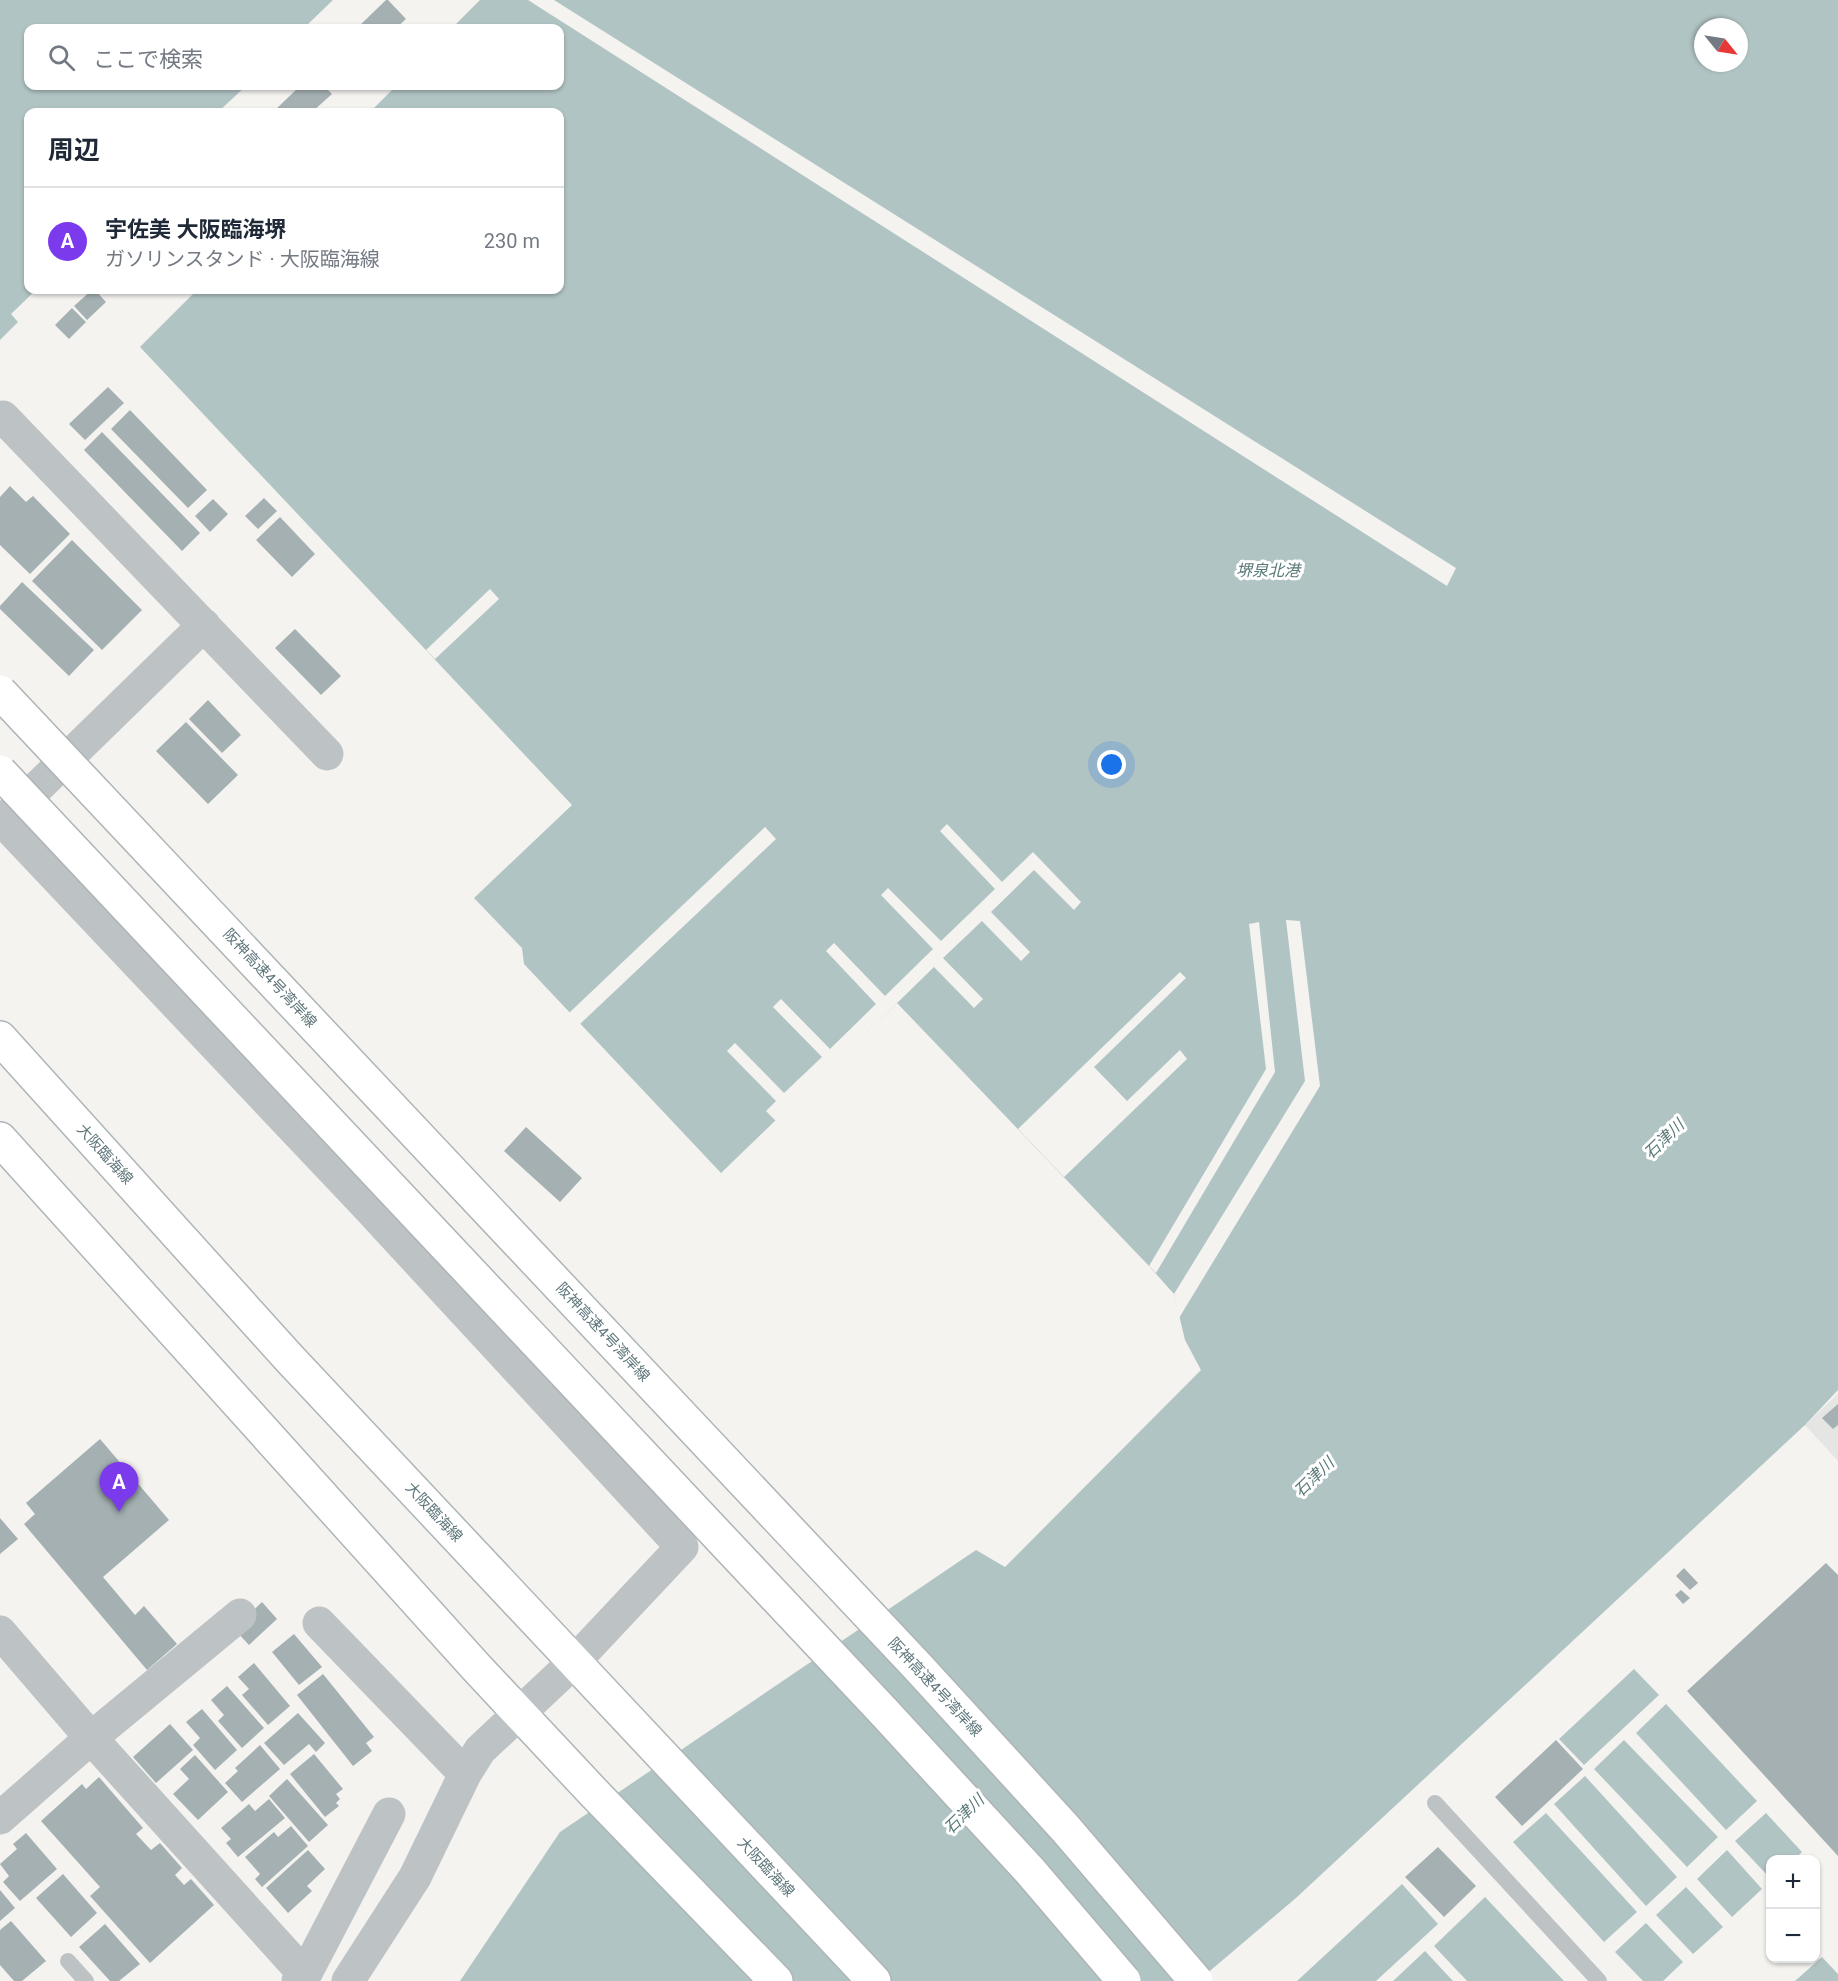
<!DOCTYPE html>
<html lang="ja">
<meta charset="utf-8">
<style>
body{margin:0;font-family:Roboto,"Noto Sans JP",sans-serif;background:#f6f6f7;color:#1f2937}
.controls{position:absolute;right:18px;bottom:18px;display:grid;overflow:hidden;border-radius:12px;box-shadow:0 2px 4px #0004}
.controls button{width:54px;height:54px;display:grid;place-items:center;padding:0;border:0;border-bottom:2px solid #e0e1e3;background:#fff;color:#1f2937;font:30px sans-serif}
.compass{position:absolute;left:1694px;top:18px;width:54px;height:54px;border-radius:50%;background:#fff;box-shadow:0 2px 4px #0004;rotate:120deg}
.you{position:absolute;left:1112px;top:765px;width:21px;height:21px;margin:-15px;border:4px solid #fff;border-radius:50%;background:#1a73e8;box-shadow:0 0 0 9px #1a73e833}
.badge{display:grid;place-items:center;width:39px;height:39px;border-radius:50%;background:#7c3aed;color:#fff;font-size:20px;font-weight:700}
.pin{position:absolute;translate:-50% -50px;filter:drop-shadow(0 2px 3px #0008)}
.pin::after{content:'';position:absolute;top:32px;width:21px;height:18px;background:inherit;clip-path:polygon(0 0,100% 0,50% 100%)}
.list{margin:0;padding:0;list-style:none}
h2{display:flex;justify-content:space-between;align-items:center;height:78px;margin:0;padding:0 24px;font-size:26px}
h2 small{font-size:20px;font-weight:400;color:#747a83}
.list li{display:grid;grid-template-columns:39px 1fr auto;gap:18px;align-items:center;box-sizing:border-box;height:108px;padding:0 24px;border-top:2px solid #e0e1e3}
.list b{display:block;font-size:22px;white-space:nowrap}
.list p{margin:0;font-size:20px;white-space:nowrap;color:#747a83}
.list em{font-size:20px;font-style:normal;color:#747a83}
.icon{flex:none;width:33px;height:33px;fill:none;stroke:currentColor;stroke-width:2;stroke-linecap:round;stroke-linejoin:round}
.map{position:relative;flex:none;width:1838px;height:1981px;overflow:hidden}
.search{position:absolute;background:#fff;box-shadow:0 2px 4px #0004;left:24px;top:24px;width:540px;height:66px;display:flex;align-items:center;gap:15px;box-sizing:border-box;padding:0 21px;border-radius:12px;color:#747a83;font-size:22px}
.panel{position:absolute;background:#fff;box-shadow:0 2px 4px #0004;left:24px;top:108px;width:540px;height:186px;border-radius:12px}
.map>svg:first-child{display:block}
</style>
<div class="map">
<svg width="1838" height="1981" viewBox="0 0 1838 1981">
<rect width="100%" height="100%" fill="#f4f3f0"/>
<!-- built -->
<path fill="#e5e5e4" d="M 1838,1394 L 1838,1461 L 1805,1425 Z"/>
<!-- water -->
<path fill="#b1c4c4" fill-rule="evenodd" d="M 0,0 L 333,0 L 304,28 L 28,28 L 28,86 L 246,86 L 218,112 L 28,112 L 28,290 L 36,290 L 11,314 L 18,322 L 0,340 Z
M 480,0 L 1838,0 L 1838,1390 L 1805,1425 L 1296,1898 L 1198,1981 L 460,1981 L 560,1832 L 976,1550 L 1005,1567 L 1201,1370 L 1185,1340 L 1174,1294 L 1149,1266 L 897,1003 L 721,1173 L 524,964 L 522,948 L 474,898 L 572,805 L 140,347 L 197,290 L 560,290 L 560,112 L 370,112 L 396,86 L 560,86 L 560,28 L 452,28 ZM 1703,27 L 1739,27 L 1739,63 L 1703,63 Z
M 1634,1669 L 1659,1695 L 1584,1765 L 1559,1739 Z
M 1666,1704 L 1757,1801 L 1726,1830 L 1636,1733 Z
M 1624,1740 L 1718,1837 L 1687,1867 L 1594,1769 Z
M 1585,1776 L 1677,1877 L 1646,1906 L 1554,1804 Z
M 1546,1813 L 1637,1912 L 1604,1942 L 1513,1842 Z
M 1766,1813 L 1802,1852 L 1795,1859 L 1770,1860 L 1770,1878 L 1735,1841 Z
M 1727,1850 L 1762,1889 L 1732,1917 L 1697,1879 Z
M 1402,1884 L 1438,1924 L 1376,1981 L 1297,1981 Z
M 1686,1887 L 1723,1927 L 1693,1954 L 1656,1915 Z
M 1485,1897 L 1564,1981 L 1467,1981 L 1434,1946 Z
M 1646,1923 L 1683,1962 L 1663,1981 L 1643,1981 L 1615,1952 Z
M 1425,1951 L 1453,1981 L 1393,1981 Z
M 1822,1957 L 1838,1974 L 1838,1981 L 1795,1981 Z"/>
<!-- pier -->
<path fill="#f4f3f0" d="M 528,0 L 554,0 L 1456,568 L 1447,586 Z
M 490,589 L 499,599 L 435,659 L 426,650 Z
M 947,824 L 1002,882 L 1033,852 L 1081,902 L 1074,910 L 1034,870 L 991,912 L 1030,952 L 1021,961 L 982,921 L 943,958 L 983,999 L 974,1008 L 934,967 L 776,1121 L 766,1111 L 776,1101 L 727,1051 L 735,1043 L 784,1093 L 822,1057 L 773,1007 L 781,999 L 830,1049 L 876,1004 L 826,951 L 834,943 L 885,996 L 933,949 L 881,895 L 888,888 L 941,941 L 995,889 L 940,831 Z
M 765,827 L 776,839 L 580,1024 L 569,1013 Z
M 1286,920 L 1300,921 L 1320,1086 L 1179,1318 L 1174,1294 L 1305,1081 Z
M 1259,922 L 1275,1072 L 1156,1273 L 1149,1266 L 1266,1069 L 1249,924 Z
M 1180,972 L 1186,978 L 1094,1067 L 1127,1101 L 1180,1050 L 1187,1059 L 1064,1177 L 1018,1129 Z"/>
<!-- building -->
<path fill="#a4b0b2" d="M 386,0 L 388,0 L 406,19 L 396,28 L 357,28 Z
M 300,86 L 324,86 L 332,94 L 312,112 L 273,112 Z
M 92,290 L 95,290 L 106,302 L 87,320 L 74,306 Z
M 72,308 L 86,322 L 69,339 L 55,325 Z
M 108,387 L 124,403 L 85,440 L 69,424 Z
M 130,410 L 207,490 L 188,508 L 111,429 Z
M 102,432 L 200,533 L 182,551 L 84,450 Z
M 10,486 L 26,502 L 33,496 L 70,534 L 30,574 L 0,545 L 0,497 Z
M 264,498 L 277,511 L 258,529 L 245,516 Z
M 213,499 L 228,514 L 210,532 L 195,516 Z
M 280,517 L 315,554 L 292,577 L 256,540 Z
M 72,540 L 142,610 L 102,650 L 32,581 Z
M 22,582 L 94,650 L 69,676 L 0,609 L 0,606 Z
M 295,629 L 341,676 L 321,695 L 275,648 Z
M 208,700 L 241,735 L 222,753 L 189,719 Z
M 186,722 L 238,775 L 208,804 L 156,751 Z
M 526,1127 L 582,1178 L 560,1202 L 504,1151 Z
M 1838,1404 L 1838,1425 L 1833,1429 L 1822,1418 Z
M 100,1439 L 169,1520 L 103,1577 L 135,1615 L 144,1606 L 177,1644 L 147,1670 L 24,1524 L 35,1514 L 26,1503 Z
M 0,1518 L 18,1539 L 0,1554 Z
M 1826,1563 L 1838,1575 L 1838,1856 L 1687,1691 Z
M 1684,1568 L 1698,1583 L 1690,1590 L 1676,1576 Z
M 1681,1590 L 1690,1598 L 1683,1604 L 1675,1595 Z
M 262,1602 L 277,1619 L 249,1645 L 234,1629 Z
M 294,1634 L 322,1667 L 299,1685 L 272,1652 Z
M 254,1663 L 290,1706 L 268,1725 L 242,1695 L 249,1689 L 238,1677 Z
M 323,1674 L 374,1737 L 366,1743 L 372,1751 L 353,1766 L 297,1695 Z
M 227,1686 L 264,1728 L 242,1748 L 218,1721 L 224,1715 L 211,1700 Z
M 202,1709 L 237,1750 L 215,1770 L 193,1745 L 200,1738 L 186,1722 Z
M 298,1713 L 325,1743 L 316,1752 L 309,1744 L 284,1765 L 264,1743 Z
M 170,1724 L 193,1750 L 156,1783 L 133,1757 Z
M 1556,1740 L 1583,1769 L 1522,1826 L 1495,1797 Z
M 260,1745 L 280,1769 L 242,1802 L 225,1783 L 238,1771 L 235,1768 Z
M 314,1754 L 343,1789 L 336,1794 L 340,1799 L 336,1803 L 339,1806 L 325,1817 L 290,1774 Z
M 195,1755 L 228,1792 L 198,1820 L 173,1794 L 189,1779 L 180,1769 Z
M 99,1777 L 143,1828 L 136,1834 L 151,1850 L 160,1843 L 182,1868 L 175,1875 L 184,1885 L 191,1879 L 214,1905 L 150,1963 L 90,1896 L 100,1887 L 41,1821 L 82,1784 L 86,1789 Z
M 287,1779 L 328,1825 L 309,1842 L 269,1796 Z
M 269,1799 L 285,1818 L 238,1857 L 226,1843 L 231,1839 L 221,1828 L 249,1804 L 255,1811 Z
M 291,1826 L 308,1846 L 262,1887 L 255,1879 L 260,1874 L 245,1857 L 274,1832 L 278,1837 Z
M 26,1833 L 57,1869 L 20,1901 L 3,1882 L 9,1876 L 0,1864 L 17,1849 L 13,1844 Z
M 1438,1847 L 1476,1886 L 1444,1917 L 1405,1877 Z
M 308,1850 L 325,1869 L 307,1886 L 312,1891 L 288,1913 L 266,1888 Z
M 63,1874 L 97,1913 L 71,1937 L 36,1898 Z
M 0,1890 L 15,1908 L 0,1921 Z
M 11,1921 L 46,1961 L 22,1981 L 14,1981 L 0,1965 L 0,1930 Z
M 105,1924 L 140,1964 L 119,1981 L 110,1981 L 79,1947 Z"/>
<g fill="none" stroke-linecap="round" stroke-linejoin="round">
<!-- primary casing -->
<g stroke="#aeb5b7" stroke-width="36">
<path id="primary" d="M 0,1038 L 289,1358 L 874,1981
M 0,1139 L 476,1667 L 594,1793 L 776,1981"/>
</g>
<!-- lane -->
<path stroke="#bdc3c5" stroke-width="16" d="M 1435,1803 L 1599,1981
M 68,1961 L 86,1981"/>
<!-- street -->
<path stroke="#bdc3c5" stroke-width="33" d="M 0,420 L 3,417 L 327,754
M 0,818 L 365,1204 L 682,1547 L 574,1662 L 480,1750 L 465,1774 L 415,1877 L 348,1981
M 5,819 L 204,625
M 319,1623 L 465,1774
M 0,1632 L 91,1738 L 305,1975
M 0,1818 L 91,1738 L 240,1615
M 298,1981 L 305,1975 L 389,1814"/>
<!-- primary -->
<use href="#primary" stroke="#fff" stroke-width="33"/>
<!-- highway-bridge casing -->
<g stroke="#aeb4b6" stroke-width="36" stroke-linecap="butt">
<path id="highway-bridge" d="M 0,692 L 918,1667 L 1065,1828 L 1196,1981
M 0,772 L 884,1712 L 1031,1872 L 1124,1981"/>
</g>
<!-- highway-bridge -->
<use href="#highway-bridge" stroke="#fff" stroke-width="33"/>
</g>
<g text-anchor="middle" dominant-baseline="central" stroke-width="6" stroke-linejoin="round" paint-order="stroke">
<!-- street labels -->
<g font-size="15" fill="#5f777c" stroke="#fff">
<text transform="translate(270 978) rotate(47)">阪神高速4号湾岸線</text>
<text transform="translate(105 1154) rotate(48)">大阪臨海線</text>
<text transform="translate(603 1332) rotate(47)">阪神高速4号湾岸線</text>
<text transform="translate(434 1512) rotate(47)">大阪臨海線</text>
<text transform="translate(935 1687) rotate(47)">阪神高速4号湾岸線</text>
<text transform="translate(766 1867) rotate(47)">大阪臨海線</text>
</g>
<!-- water labels -->
<g font-size="16" font-style="italic" fill="#597878" stroke="#fff">
<text x="1268" y="570">堺泉北港</text>
<text transform="translate(1664 1139) rotate(-44)">石津川</text>
<text transform="translate(1314 1477) rotate(-44)">石津川</text>
<text transform="translate(964 1814) rotate(-44)">石津川</text>
</g>
</g>
</svg>
<div class="controls">
<button>+</button>
<button>−</button>
</div>
<svg class="compass" viewBox="-18 -18 36 36"><path d="M0-13l5 13h-10z" fill="#e53935"/><path d="M0 13l5-13h-10z" fill="#747a83"/></svg>
<div class="you"></div>
<div class="pin badge" style="left:119px;top:1512px">A</div>
<div class="search"><svg class="icon" aria-label="search" viewBox="0 0 24 24"><circle cx="10" cy="10" r="6"/><path d="M15 15l6 6"/></svg>ここで検索</div>
<section class="panel">
<h2>周辺<small></small></h2>
<ul class="list">
<li><span class="badge">A</span><div><b>宇佐美 大阪臨海堺</b><p>ガソリンスタンド · 大阪臨海線</p></div><em>230 m</em></li>
</ul>
</section>
</div>
